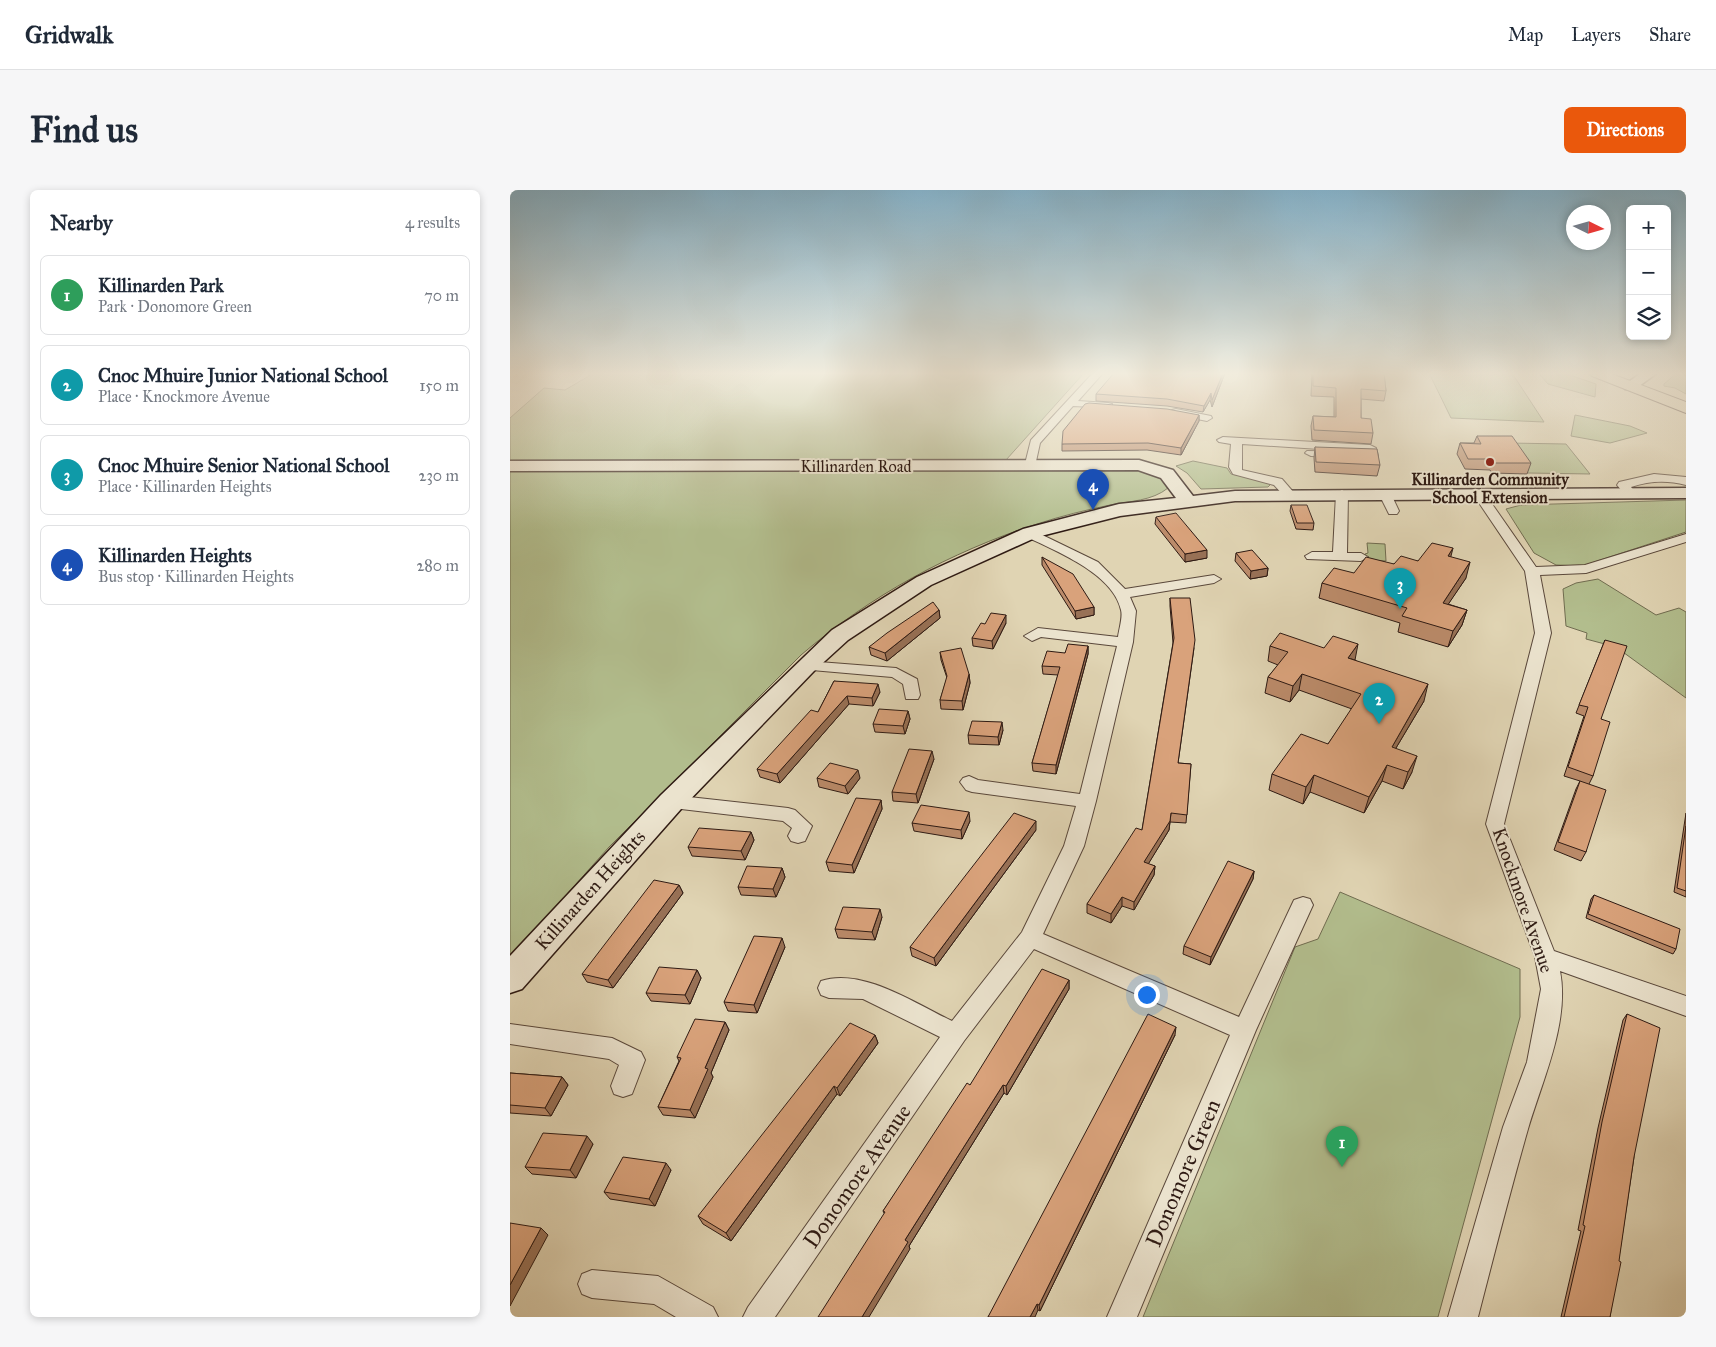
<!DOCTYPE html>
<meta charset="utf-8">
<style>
body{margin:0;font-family:"IM FELL Great Primer",serif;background:#f6f6f7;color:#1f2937}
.controls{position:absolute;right:15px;top:15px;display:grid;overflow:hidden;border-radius:8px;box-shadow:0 2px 8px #0003}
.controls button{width:45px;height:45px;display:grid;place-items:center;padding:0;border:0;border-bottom:1px solid #e0e1e3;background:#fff;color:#1f2937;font:25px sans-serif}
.compass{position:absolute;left:1056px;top:15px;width:45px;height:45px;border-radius:50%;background:#fff;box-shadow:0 2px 8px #0003;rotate:95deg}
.you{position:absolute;left:636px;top:804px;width:18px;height:18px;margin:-12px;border:4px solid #fff;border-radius:50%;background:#1a73e8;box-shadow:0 0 0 8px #1a73e833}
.badge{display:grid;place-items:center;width:32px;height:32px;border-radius:50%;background:#ea580c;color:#fff;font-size:16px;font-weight:700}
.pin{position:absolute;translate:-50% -41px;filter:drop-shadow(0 1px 2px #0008)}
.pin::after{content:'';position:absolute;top:26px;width:18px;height:15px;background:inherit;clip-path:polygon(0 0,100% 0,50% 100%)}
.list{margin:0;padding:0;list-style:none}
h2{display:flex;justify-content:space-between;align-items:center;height:65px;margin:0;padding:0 20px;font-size:21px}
h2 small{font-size:16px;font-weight:400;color:#747a83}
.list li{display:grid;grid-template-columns:32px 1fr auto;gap:15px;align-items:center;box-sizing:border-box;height:80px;margin:0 10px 10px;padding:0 10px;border:1px solid #e0e1e3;border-radius:8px}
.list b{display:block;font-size:19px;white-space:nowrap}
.list p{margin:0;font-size:16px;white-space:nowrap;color:#747a83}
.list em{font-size:16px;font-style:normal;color:#747a83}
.icon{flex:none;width:28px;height:28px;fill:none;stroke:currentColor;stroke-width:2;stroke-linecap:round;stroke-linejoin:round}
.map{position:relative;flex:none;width:1176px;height:1127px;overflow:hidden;border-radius:8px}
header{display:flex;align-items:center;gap:30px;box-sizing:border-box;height:70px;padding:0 25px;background:#fff;border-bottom:1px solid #e0e1e3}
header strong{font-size:24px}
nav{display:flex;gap:28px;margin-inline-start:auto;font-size:18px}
.intro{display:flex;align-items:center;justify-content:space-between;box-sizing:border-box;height:120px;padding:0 30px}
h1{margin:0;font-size:35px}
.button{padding:12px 22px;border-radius:8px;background:#ea580c;color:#fff;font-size:18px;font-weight:700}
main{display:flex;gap:30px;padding:0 30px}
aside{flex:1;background:#fff;border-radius:8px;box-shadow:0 2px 8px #0003}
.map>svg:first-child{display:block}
</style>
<header>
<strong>Gridwalk</strong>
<nav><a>Map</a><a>Layers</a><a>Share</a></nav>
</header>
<div class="intro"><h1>Find us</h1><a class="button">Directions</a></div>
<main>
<aside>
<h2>Nearby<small>4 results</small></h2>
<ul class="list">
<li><span class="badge" style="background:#2e9e5b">1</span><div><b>Killinarden Park</b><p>Park · Donomore Green</p></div><em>70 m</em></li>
<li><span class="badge" style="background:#0f9aa8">2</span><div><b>Cnoc Mhuire Junior National School</b><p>Place · Knockmore Avenue</p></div><em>150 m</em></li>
<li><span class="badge" style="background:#0f9aa8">3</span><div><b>Cnoc Mhuire Senior National School</b><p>Place · Killinarden Heights</p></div><em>230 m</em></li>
<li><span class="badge" style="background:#1a4fb4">4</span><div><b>Killinarden Heights</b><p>Bus stop · Killinarden Heights</p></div><em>280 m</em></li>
</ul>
</aside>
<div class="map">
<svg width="1176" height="1127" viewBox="0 0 1176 1127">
<rect width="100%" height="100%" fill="#e0d4b3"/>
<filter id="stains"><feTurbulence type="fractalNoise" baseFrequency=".004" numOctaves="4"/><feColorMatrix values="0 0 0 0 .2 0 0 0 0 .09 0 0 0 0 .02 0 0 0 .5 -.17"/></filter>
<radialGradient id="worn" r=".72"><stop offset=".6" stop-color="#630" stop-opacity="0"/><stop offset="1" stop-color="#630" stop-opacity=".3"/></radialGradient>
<!-- green -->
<path fill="#b2bd8d" stroke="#706c50" d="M 84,183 L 574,183 L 496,270 L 0,270 L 0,228 L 34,198 L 55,200 Z
M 919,183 L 1002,183 L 1034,232 L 941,228 Z
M 1034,183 L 1054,183 L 1086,194 L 1085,207 L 1038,194 L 1030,185 Z
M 1167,183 L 1176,183 L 1176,204 L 1165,198 L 1154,196 L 1154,194 Z
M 1065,225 L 1120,236 L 1137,243 L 1100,253 L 1061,246 Z
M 998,253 L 1056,254 L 1080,284 L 1018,283 Z
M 683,271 L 717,278 L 721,284 L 754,290 L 761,294 L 758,297 L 691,299 L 677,283 L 666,276 Z
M 626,278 C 638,281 656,283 658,298 C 642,311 620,311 600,315 C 576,320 551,326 527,334 C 440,362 360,406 291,465 L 99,657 L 0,768 L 0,279 Z
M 1176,310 L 1176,342 L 1072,376 L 1046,375 L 1024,363 L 996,319 L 1011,315 Z
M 857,353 L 875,354 L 876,371 L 855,370 L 855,364 L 858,363 Z
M 1088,389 L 1146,425 L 1169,418 L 1176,422 L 1176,508 L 1106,457 L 1076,449 L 1077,443 L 1056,436 L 1053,399 L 1066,393 Z
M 830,702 L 1010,779 L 1010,827 L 928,1127 L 633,1127 L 785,757 L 808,749 Z"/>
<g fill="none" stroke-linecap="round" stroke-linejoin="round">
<!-- street casing -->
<g stroke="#5a483b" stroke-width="2">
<path id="street" d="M 583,183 L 593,183 L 568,211 L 598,213 L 602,214 L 602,218 L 563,216 L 530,253 L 525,276 L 517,276 L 515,274 L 521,250 Z
M 666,219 L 701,226 L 702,228 L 697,231 L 662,224 L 662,220 Z
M 713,247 L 860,255 L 866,258 L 868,266 L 862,269 L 801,266 L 795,263 L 797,261 L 855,262 L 732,254 L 732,280 L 772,289 L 785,304 L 779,308 L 775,307 L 764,295 L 723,284 L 719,277 L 721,254 L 709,252 L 707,250 Z
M 1144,284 L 1176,287 L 1176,295 C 1156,290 1140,291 1121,297 L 1126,303 L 1120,307 L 1116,306 L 1107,295 L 1109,292 Z
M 832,300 L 838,304 L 837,363 L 851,363 L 858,367 L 851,371 L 797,369 L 795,366 L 802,362 L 823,362 L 826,304 Z
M 875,300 L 881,304 L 889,321 L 887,324 L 879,324 L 869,304 Z
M 969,300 L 973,301 L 1026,377 L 1075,375 L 1176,344 L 1176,352 L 1076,383 L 1030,385 L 1041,443 L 994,634 L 1044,761 L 1176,806 L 1176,826 L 1050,781 C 1060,832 1032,891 1018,939 C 1000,1002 984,1065 968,1127 L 938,1127 L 993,937 L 1017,872 L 1031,799 L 1025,767 L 976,634 L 1025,443 L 1015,381 L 963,304 Z
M 520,339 L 588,372 L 615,399 L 704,385 L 711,389 L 704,393 L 620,407 L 626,421 L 623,452 L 586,611 L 574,656 L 533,744 L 729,827 L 784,710 L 793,707 L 800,709 L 803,715 L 746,840 L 627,1127 L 597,1127 L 720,845 L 524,759 L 454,851 L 265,1127 L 233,1127 L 238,1117 L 430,847 L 353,809 L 319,808 L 311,805 L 308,798 L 311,791 C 352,777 406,814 442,831 L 512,742 L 554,656 L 566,616 L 462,602 L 456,600 L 450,592 L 453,588 L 459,586 L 468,590 L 570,604 L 607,456 L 531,447 L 522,451 L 514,446 L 528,438 L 608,447 C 609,439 613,427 611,420 C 603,383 545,361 515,346 L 514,343 Z
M 296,471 L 386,478 L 407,489 L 410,505 L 408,509 L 396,509 L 393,494 L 382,487 L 290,479 L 288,476 Z
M 161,605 L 278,618 L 285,620 L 302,636 L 295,651 L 288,653 L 281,651 L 278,646 L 282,638 L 273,631 L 154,617 L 152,612 L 154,607 Z
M 0,834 L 102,848 L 131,862 L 135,870 L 122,904 L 113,907 L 104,904 L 101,896 L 109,875 L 99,869 L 0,854 Z
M 82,1080 L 148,1086 L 203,1117 L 208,1127 L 166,1127 L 144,1114 L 82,1108 L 72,1104 L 68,1094 L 72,1084 Z"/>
</g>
<!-- secondary casing -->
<g stroke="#2e1a13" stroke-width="3">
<path id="secondary" d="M 1131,183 L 1147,183 L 1125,199 L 1115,199 L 1113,196 Z
M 629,270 L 663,280 L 683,306 L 725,301 L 1176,298 L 1176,308 L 725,311 L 610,326 L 527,347 L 421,395 L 338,450 L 304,481 L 171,619 L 12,799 L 0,803 L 0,766 L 151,605 L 322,440 L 407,387 L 513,339 L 609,314 L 666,308 L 651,288 L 628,280 L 0,281 L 0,271 Z"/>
</g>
<!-- primary casing -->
<g stroke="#2e1a13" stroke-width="2">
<path id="primary" d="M 1079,183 L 1099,183 L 1176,212 L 1176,223 L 1082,186 Z"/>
</g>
<!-- street -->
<use href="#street" fill="#ebe3ce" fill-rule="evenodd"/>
<!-- secondary -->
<use href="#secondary" fill="#ebe3ce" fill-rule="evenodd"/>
<!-- primary -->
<use href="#primary" fill="#e0d4b3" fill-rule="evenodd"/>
</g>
<!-- wall -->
<path fill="#bb8b6a" stroke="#2e1a13" d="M 715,183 L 702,217 L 700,210 L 693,222 L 657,216 L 586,211 L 586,204 Z
M 802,183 L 874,183 L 876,201 L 874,211 L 851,209 L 851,228 L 863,243 L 861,254 L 802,250 L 801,236 L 803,226 L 824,227 L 824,207 L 801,206 Z
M 689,225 L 689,231 L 671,265 L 637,260 L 552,261 L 552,254 Z
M 967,246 L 1021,273 L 1017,284 L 982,283 L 980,280 L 955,279 L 947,264 L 950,253 L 964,253 Z
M 805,257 L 870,275 L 867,286 L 805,282 L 804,268 Z
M 781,315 L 804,333 L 803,340 L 786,339 L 780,321 Z
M 646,327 L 697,368 L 675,372 L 645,334 Z
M 726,363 L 758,378 L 757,386 L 740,389 L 725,371 Z
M 532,367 L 584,417 L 584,425 L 566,429 L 532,375 Z
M 941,367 L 956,388 L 938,414 L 957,420 L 952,435 L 938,457 L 888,442 L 890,433 L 809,408 L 812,393 L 884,374 Z
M 660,408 L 684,458 L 668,573 L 681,574 L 676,633 L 660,632 L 659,640 L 638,674 L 645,676 L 644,685 L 624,720 L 612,716 L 601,733 L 577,723 L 577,714 L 632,640 L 663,453 L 660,416 Z
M 429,420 L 430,428 L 377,471 L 361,465 L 359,457 Z
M 496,433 L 483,459 L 463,456 L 462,448 L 475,434 Z
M 1095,450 L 1091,529 L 1083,586 L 1079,594 L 1076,662 L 1071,671 L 1044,660 L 1066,599 L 1070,591 L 1054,586 L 1074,526 L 1066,523 Z
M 578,456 L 578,464 L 546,584 L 523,581 L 522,573 L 548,485 L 533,484 L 532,476 L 555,463 Z
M 760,456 L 845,470 L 914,511 L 886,558 L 902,582 L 893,599 L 872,591 L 854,623 L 800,602 L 793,614 L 759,600 L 762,584 L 818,554 L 842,519 L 789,500 L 780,512 L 755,503 L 758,487 L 768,475 L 758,471 Z
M 430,462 L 459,484 L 460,493 L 453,520 L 431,519 L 430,510 L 437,488 L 431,470 Z
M 324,491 L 370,502 L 363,516 L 339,514 L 270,593 L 250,587 L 247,579 L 308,522 Z
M 398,521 L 400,529 L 395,544 L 365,542 L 363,534 Z
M 493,540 L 489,555 L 459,554 L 458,545 Z
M 424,569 L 408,613 L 383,611 L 382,602 Z
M 307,588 L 350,588 L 338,604 L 309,597 Z
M 371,610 L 372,619 L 344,683 L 319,681 L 316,672 Z
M 1176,623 L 1176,707 L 1164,702 Z
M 460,631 L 452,649 L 404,641 L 402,633 Z
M 526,640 L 426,776 L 402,766 L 400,757 Z
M 241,642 L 244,650 L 235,670 L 182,666 L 178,657 Z
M 272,678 L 275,687 L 266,707 L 231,705 L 228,697 Z
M 744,681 L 743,689 L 700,775 L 673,764 L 674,756 Z
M 169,695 L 173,703 L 103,798 L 77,792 L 72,784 Z
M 1084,705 L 1166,759 L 1163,764 L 1076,728 L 1081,709 Z
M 372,727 L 365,750 L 328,748 L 325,739 Z
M 275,757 L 247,823 L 218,821 L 214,812 Z
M 187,780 L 191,788 L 180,814 L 141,811 L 136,803 Z
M 559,790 L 559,799 L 497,905 L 494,903 L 399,1056 L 400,1059 L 374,1023 L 373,1021 L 460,895 Z
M 1117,824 L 1124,967 L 1100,1127 L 1051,1127 L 1071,1041 L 1068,1040 L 1088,938 L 1113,830 Z
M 215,832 L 219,840 L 201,883 L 203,887 L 185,928 L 153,925 L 148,917 L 169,871 L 167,867 Z
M 365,845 L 368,853 L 330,906 L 327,904 L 221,1051 L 193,1034 L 188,1026 Z
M 665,845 L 530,1121 L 528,1120 L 478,1127 Z
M 0,883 L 52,887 L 58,895 L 41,926 L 0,923 Z
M 83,954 L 66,988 L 22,984 L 15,977 Z
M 161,980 L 145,1016 L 100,1009 L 94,1002 Z"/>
<!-- shaded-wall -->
<path fill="#987156" stroke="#2e1a13" d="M 713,183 L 715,183 L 702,217 L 702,210 Z
M 701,203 L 700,210 L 693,222 L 694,216 Z
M 689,225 L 689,231 L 671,265 L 671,258 Z
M 943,358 L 939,374 L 938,366 Z
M 697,360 L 697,368 L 675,372 L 675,364 Z
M 960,372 L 956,388 L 929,428 L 933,413 Z
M 758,378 L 757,386 L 740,389 L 741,381 Z
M 584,417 L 584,425 L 566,429 L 565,421 Z
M 429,420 L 430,428 L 377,471 L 375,463 Z
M 957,420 L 952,435 L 938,457 L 943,441 Z
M 496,425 L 496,433 L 483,459 L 482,451 Z
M 848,454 L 845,470 L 838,468 Z
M 578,456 L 578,464 L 546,584 L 546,575 Z
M 459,484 L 460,493 L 453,520 L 452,511 Z
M 792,484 L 789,500 L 780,512 L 783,496 Z
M 368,494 L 370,502 L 363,516 L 362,508 Z
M 918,494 L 914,511 L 877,573 L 882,557 Z
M 337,506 L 339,514 L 270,593 L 267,584 Z
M 398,521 L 400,529 L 395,544 L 393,536 Z
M 492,532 L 493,540 L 489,555 L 488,547 Z
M 422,561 L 424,569 L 408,613 L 406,604 Z
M 907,566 L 902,582 L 893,599 L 898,582 Z
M 877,575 L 872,591 L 854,623 L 859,607 Z
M 348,580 L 350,588 L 338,604 L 335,596 Z
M 804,585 L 800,602 L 793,614 L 796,597 Z
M 371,610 L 372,619 L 344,683 L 342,675 Z
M 459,622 L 460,631 L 452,649 L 451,640 Z
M 661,623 L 659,640 L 634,681 L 634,672 Z
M 526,631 L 526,640 L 426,776 L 424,768 Z
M 241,642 L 244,650 L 235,670 L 231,661 Z
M 645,676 L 644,685 L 624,720 L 624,712 Z
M 272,678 L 275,687 L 266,707 L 263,699 Z
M 744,681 L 743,689 L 700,775 L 701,767 Z
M 169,695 L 173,703 L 103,798 L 98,790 Z
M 612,707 L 612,716 L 601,733 L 601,724 Z
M 370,719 L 372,727 L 365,750 L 362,742 Z
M 272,748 L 275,757 L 247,823 L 244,815 Z
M 187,780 L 191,788 L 180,814 L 175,805 Z
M 559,790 L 559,799 L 497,905 L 496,896 Z
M 215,832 L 219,840 L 201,883 L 203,887 L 185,928 L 180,920 L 195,878 Z
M 666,837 L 665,845 L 530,1121 L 529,1115 Z
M 365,845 L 368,853 L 330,906 L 327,898 Z
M 52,887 L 58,895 L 41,926 L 35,918 Z
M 493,895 L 494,903 L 399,1056 L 400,1059 L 359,1127 L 352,1127 L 395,1050 Z
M 324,896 L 327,904 L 221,1051 L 216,1043 Z
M 77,946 L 83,954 L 66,988 L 60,980 Z
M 156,973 L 161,980 L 145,1016 L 139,1009 Z
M 31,1038 L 38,1045 L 0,1116 L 0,1095 Z
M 527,1114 L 528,1120 L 525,1127 L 520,1127 Z"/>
<!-- building -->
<path fill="#d9a27b" stroke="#2e1a13" d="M 604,183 L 713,183 L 702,210 L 701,203 L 694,216 L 657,209 L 586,204 Z
M 803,183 L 874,183 L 876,201 L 851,199 L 851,228 L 861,229 L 863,243 L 804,240 L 803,226 L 826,227 L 826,198 L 803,196 Z
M 579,213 L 657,219 L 689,225 L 671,258 L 638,253 L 552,254 L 553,241 L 575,214 Z
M 967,246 L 1002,246 L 1021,273 L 985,273 L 983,269 L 958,269 L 950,253 L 971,254 Z
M 805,257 L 867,259 L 870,275 L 806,272 Z
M 781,315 L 797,315 L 804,333 L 787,333 Z
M 666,323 L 697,360 L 675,364 L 646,327 Z
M 922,353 L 943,358 L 938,366 L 960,372 L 933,413 L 957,420 L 943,441 L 892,426 L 897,418 L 812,393 L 824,378 L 844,383 L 856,367 L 884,374 L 891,366 L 908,371 Z
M 742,360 L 758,378 L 741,381 L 726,363 Z
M 532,367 L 563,384 L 584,417 L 565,421 Z
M 660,408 L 680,408 L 685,450 L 668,573 L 681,574 L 677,625 L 661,623 L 660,631 L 634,672 L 645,676 L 624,712 L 612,707 L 601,724 L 577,714 L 626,638 L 632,640 L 664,448 Z
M 423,412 L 429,420 L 375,463 L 359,457 L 377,443 Z
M 481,423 L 496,425 L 482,451 L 462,448 L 471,433 L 475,434 Z
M 770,443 L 814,458 L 823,446 L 848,454 L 838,468 L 918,494 L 882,557 L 907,566 L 898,582 L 877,575 L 859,607 L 804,585 L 796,597 L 762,584 L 791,544 L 818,554 L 851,504 L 792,484 L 783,496 L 758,487 L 778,462 L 760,456 Z
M 1095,450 L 1117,456 L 1091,529 L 1100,532 L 1083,586 L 1058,577 L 1078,517 L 1069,515 Z
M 558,454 L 578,456 L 546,575 L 522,573 L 550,477 L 532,476 L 537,461 L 555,463 Z
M 451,458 L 459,484 L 452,511 L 430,510 L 437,486 L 430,462 Z
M 324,491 L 368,494 L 362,508 L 337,506 L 267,584 L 247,579 L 301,520 L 308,522 Z
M 369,519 L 398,521 L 393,536 L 363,534 Z
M 462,531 L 492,532 L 488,547 L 458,545 Z
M 399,559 L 422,561 L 406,604 L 382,602 Z
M 320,573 L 348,580 L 335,596 L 307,588 Z
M 1070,591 L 1096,600 L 1076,662 L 1048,652 Z
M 346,608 L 371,610 L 342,675 L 316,672 Z
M 411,615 L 459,622 L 451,640 L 402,633 Z
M 504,623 L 526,631 L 424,768 L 400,757 Z
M 1176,636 L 1176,701 L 1167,698 Z
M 189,638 L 241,642 L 231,661 L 178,657 Z
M 718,671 L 744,681 L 701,767 L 674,756 Z
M 237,676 L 272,678 L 263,699 L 228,697 Z
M 144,690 L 169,695 L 98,790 L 72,784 Z
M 1084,705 L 1170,739 L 1166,759 L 1078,724 Z
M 333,717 L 370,719 L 362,742 L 325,739 Z
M 244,746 L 272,748 L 244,815 L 214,812 Z
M 149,777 L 187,780 L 175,805 L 136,803 Z
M 532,779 L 559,790 L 496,896 L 493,895 L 395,1050 L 398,1052 L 352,1127 L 308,1127 L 375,1022 L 373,1021 L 457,893 L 460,895 Z
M 638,824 L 666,837 L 529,1115 L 527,1114 L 520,1127 L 478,1127 Z
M 1117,824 L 1150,838 L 1124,967 L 1109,1071 L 1111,1072 L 1100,1127 L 1054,1127 L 1075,1036 L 1073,1035 L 1092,932 Z
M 185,829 L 215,832 L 195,878 L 198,879 L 180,920 L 148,917 L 171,868 L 167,867 Z
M 340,833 L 365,845 L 327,898 L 324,896 L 216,1043 L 188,1026 Z
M 0,883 L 52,887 L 35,918 L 0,915 Z
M 33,943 L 77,946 L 60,980 L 15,977 Z
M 113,967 L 156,973 L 139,1009 L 94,1002 Z
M 0,1033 L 31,1038 L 0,1095 Z"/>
<!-- sky -->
<linearGradient id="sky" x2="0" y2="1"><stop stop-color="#86b6d0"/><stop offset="0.54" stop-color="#f1ecdd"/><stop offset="1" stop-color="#f1ecdd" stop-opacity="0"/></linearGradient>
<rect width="1176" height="340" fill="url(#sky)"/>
<!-- markers -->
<circle fill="#8f2418" stroke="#ebe3ce" stroke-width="2" cx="980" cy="272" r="5"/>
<g text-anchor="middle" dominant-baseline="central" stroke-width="4" stroke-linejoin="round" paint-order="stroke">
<!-- far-street labels -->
<g font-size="16" fill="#2e1a13" stroke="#ebe3ce">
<text x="346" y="276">Killinarden Road</text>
</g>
<!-- far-poi labels -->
<g font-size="16" font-weight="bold" fill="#2e1a13" stroke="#ebe3ce">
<text x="980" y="289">Killinarden Community<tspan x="980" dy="18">School Extension</tspan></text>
</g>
<!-- street labels -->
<g font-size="19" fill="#2e1a13" stroke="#ebe3ce">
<text transform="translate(80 700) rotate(-48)">Killinarden Heights</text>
<text transform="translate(1013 710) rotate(71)">Knockmore Avenue</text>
</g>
<!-- near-street labels -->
<g font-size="22" fill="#2e1a13" stroke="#ebe3ce">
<text transform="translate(673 983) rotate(-67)">Donomore Green</text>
<text transform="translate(347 986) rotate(-55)">Donomore Avenue</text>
</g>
</g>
<rect width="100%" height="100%" filter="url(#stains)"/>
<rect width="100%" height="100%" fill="url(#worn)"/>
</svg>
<div class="controls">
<button>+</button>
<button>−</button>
<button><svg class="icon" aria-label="layers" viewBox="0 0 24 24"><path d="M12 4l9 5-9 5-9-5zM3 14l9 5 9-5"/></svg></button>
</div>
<svg class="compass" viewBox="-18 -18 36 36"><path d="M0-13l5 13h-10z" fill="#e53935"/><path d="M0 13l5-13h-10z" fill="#747a83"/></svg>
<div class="you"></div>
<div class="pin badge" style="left:832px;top:977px;background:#2e9e5b">1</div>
<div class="pin badge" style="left:869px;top:534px;background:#0f9aa8">2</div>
<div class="pin badge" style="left:890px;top:419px;background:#0f9aa8">3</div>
<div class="pin badge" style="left:583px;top:320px;background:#1a4fb4">4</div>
</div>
</main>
